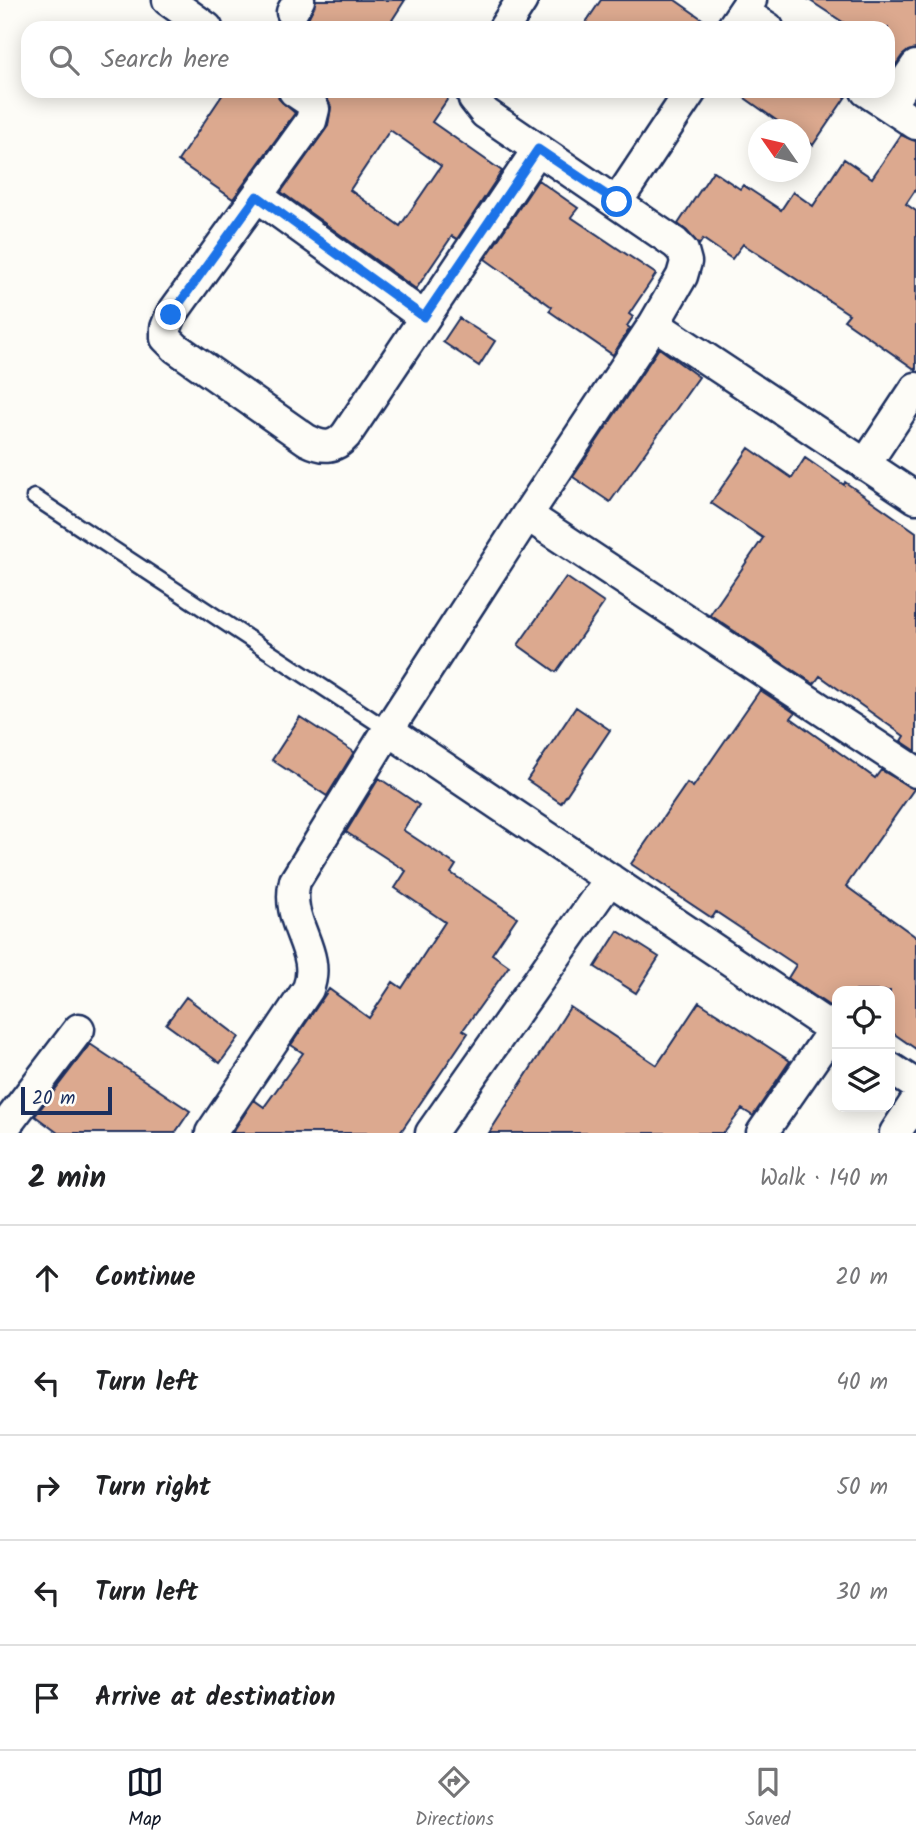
<!DOCTYPE html>
<meta charset="utf-8">
<style>
body{margin:0;font-family:Kalam,sans-serif;background:#f2f2f2;color:#202124}
.controls{position:absolute;right:21px;bottom:21px;display:grid;overflow:hidden;border-radius:14px;box-shadow:0 4px 18px #0003}
.controls button{width:63px;height:63px;display:grid;place-items:center;padding:0;border:0;border-bottom:2px solid #e0e0e0;background:#fff;color:#202124;font:35px sans-serif}
.compass{position:absolute;left:748px;top:119px;width:63px;height:63px;border-radius:50%;background:#fff;box-shadow:0 4px 18px #0003;rotate:304deg}
.scale{position:absolute;left:21px;bottom:18px;width:91px;box-sizing:border-box;padding-left:7px;border:4px solid #1b2f5e;border-top:0;font-size:19px;line-height:24px;white-space:nowrap;color:#1b2f5e;-webkit-text-stroke:5px #fdfcf7;paint-order:stroke}
.stop{position:absolute;width:21px;height:21px;margin:-16px;border:5px solid #1a73e8;border-radius:50%;background:#fff}
.stop.end{background:#1a73e8;border-color:#fff;box-shadow:0 2px 7px #0008}
.list{margin:0;padding:0;list-style:none}
h2{display:flex;justify-content:space-between;align-items:center;height:91px;margin:0;padding:0 28px;font-size:30px}
h2 small{font-size:23px;font-weight:400;color:#757577}
.list li{display:grid;grid-template-columns:46px 1fr auto;gap:21px;align-items:center;box-sizing:border-box;height:105px;padding:0 28px;border-top:2px solid #e0e0e0}
.list b{display:block;font-size:26px;white-space:nowrap}
.list em{font-size:23px;font-style:normal;color:#757577}
.icon{flex:none;width:38px;height:38px;fill:none;stroke:currentColor;stroke-width:2;stroke-linecap:round;stroke-linejoin:round}
.map{position:relative;flex:none;width:916px;height:1133px;overflow:hidden}
.search{position:absolute;background:#fff;box-shadow:0 4px 18px #0003;left:21px;right:21px;top:21px;height:77px;display:flex;align-items:center;gap:18px;box-sizing:border-box;padding:0 24px;border-radius:21px;color:#757577;font-size:26px}
.sheet{height:616px;background:#fff}
nav{display:flex;justify-content:space-around;align-items:center;box-sizing:border-box;height:98px;border-top:2px solid #e0e0e0;background:#fff;font-size:19px;color:#757577}
nav a{display:grid;justify-items:center;gap:4px}
nav .on{color:#111827}
.map>svg:first-child{display:block}
</style>
<div class="map">
<svg width="916" height="1133" viewBox="0 0 916 1133">
<rect width="100%" height="100%" fill="#fdfcf7"/>
<filter id="ink" filterUnits="userSpaceOnUse"><feTurbulence type="fractalNoise" baseFrequency=".0143" numOctaves="2"/><feDisplacementMap in="SourceGraphic" scale="14" xChannelSelector="R" yChannelSelector="G"/><feConvolveMatrix kernelMatrix="1 2 1 2 8 2 1 2 1" color-interpolation-filters="sRGB"/></filter>
<g filter="url(#ink)">
<!-- building -->
<path fill="#dca98f" stroke="#1b2f5e" stroke-width="2" fill-rule="evenodd" d="M 316,0 L 405,0 L 387,28 L 298,28 L 307,21 Z
M 601,0 L 675,0 L 715,28 L 582,28 Z
M 809,0 L 916,0 L 916,49 L 908,51 L 902,56 L 888,76 L 888,28 L 852,28 Z
M 225,91 L 277,91 L 279,99 L 295,113 L 233,199 L 178,161 Z
M 323,91 L 453,91 L 432,122 L 502,171 L 457,239 L 452,236 L 416,289 L 281,192 L 328,126 L 331,107 ZM 390,130 L 441,166 L 400,226 L 350,190 Z
M 735,91 L 849,91 L 849,92 L 813,145 L 801,136 L 801,130 L 790,130 Z
M 901,135 L 916,141 L 916,189 L 906,204 L 916,211 L 916,370 L 844,320 L 849,314 L 743,244 L 732,259 L 703,239 L 699,245 L 687,231 L 678,224 L 713,171 L 740,189 L 743,185 L 781,210 L 793,192 L 813,206 L 844,159 L 872,178 Z
M 538,180 L 578,208 L 571,217 L 656,274 L 629,314 L 633,317 L 627,326 L 630,328 L 613,355 L 549,311 L 552,307 L 485,259 Z
M 459,318 L 495,341 L 479,366 L 443,342 Z
M 659,348 L 699,377 L 610,502 L 573,477 Z
M 749,448 L 792,478 L 805,458 L 844,485 L 845,482 L 916,532 L 916,751 L 901,741 L 904,736 L 820,676 L 814,684 L 710,615 L 763,538 L 711,503 Z
M 566,577 L 604,603 L 556,672 L 518,645 Z
M 760,690 L 795,713 L 791,718 L 875,778 L 881,770 L 914,789 L 846,886 L 916,937 L 916,1049 L 890,1031 L 890,991 L 837,991 L 837,1011 L 788,978 L 796,965 L 716,912 L 712,918 L 631,864 L 687,783 L 693,787 Z
M 576,707 L 610,730 L 561,803 L 527,780 Z
M 300,717 L 354,752 L 327,796 L 272,760 Z
M 379,778 L 419,805 L 403,830 L 456,865 L 451,873 L 517,917 L 492,954 L 509,966 L 463,1030 L 468,1033 L 400,1133 L 232,1133 L 254,1100 L 264,1107 L 303,1053 L 291,1045 L 329,989 L 369,1018 L 393,982 L 402,988 L 445,922 L 395,888 L 406,871 L 346,832 Z
M 618,931 L 659,957 L 636,993 L 595,967 Z
M 186,997 L 239,1037 L 220,1063 L 166,1024 Z
M 699,1002 L 790,1061 L 753,1116 L 742,1109 L 724,1133 L 489,1133 L 570,1007 L 657,1065 Z
M 90,1044 L 190,1111 L 175,1133 L 58,1133 L 35,1116 Z"/>
<g fill="none" stroke-linecap="round" stroke-linejoin="round">
<!-- lane casing -->
<g stroke="#1b2f5e" stroke-width="19">
<path id="lane" d="M 34,497 L 388,730"/>
</g>
<!-- street casing -->
<g stroke="#1b2f5e" stroke-width="35">
<path id="street" d="M 168,0 L 207,28
M 292,12 L 299,0
M 743,12 L 768,28
M 504,28 L 522,0
M 732,28 L 751,0
M 294,91 L 309,101 L 314,109 L 311,121 L 171,315 L 166,328 L 166,338 L 176,348 L 307,440 C 323,448 334,449 346,435 L 538,149
M 866,91 L 916,124
M 889,106 L 916,66
M 257,196 L 424,317
M 617,202 L 691,91
M 654,324 L 916,498
M 865,465 L 916,388
M 527,515 L 916,772
M 388,730 L 837,1032
M 890,1068 L 916,1085
M 0,1133 L 79,1029
M 211,1133 L 308,989 C 323,950 284,924 295,881 L 388,730 L 527,515 L 654,324 L 682,276 L 686,262 L 683,251 L 675,243 L 485,113 L 474,99 L 472,91
M 431,1133 L 610,879
M 762,1133 L 834,1029
M 895,1133 L 916,1101"/>
</g>
<!-- lane -->
<use href="#lane" stroke="#fdfcf7" stroke-width="14"/>
<!-- street -->
<use href="#street" stroke="#fdfcf7" stroke-width="30"/>
</g>
</g>
<g fill="none" stroke-linecap="round" stroke-linejoin="round" filter="url(#ink)">
<!-- route -->
<path stroke="#1a73e8" stroke-width="9" d="M 171,315 L 257,196 L 424,317 L 538,149 L 617,202"/>
</g>
</svg>
<div class="controls">
<button><svg class="icon" aria-label="locate" viewBox="0 0 24 24"><circle cx="12" cy="12" r="6"/><path d="M12 2v4M12 18v4M2 12h4M18 12h4"/></svg></button>
<button><svg class="icon" aria-label="layers" viewBox="0 0 24 24"><path d="M12 4l9 5-9 5-9-5zM3 14l9 5 9-5"/></svg></button>
</div>
<svg class="compass" viewBox="-18 -18 36 36"><path d="M0-13l5 13h-10z" fill="#e53935"/><path d="M0 13l5-13h-10z" fill="#757577"/></svg>
<div class="scale">20 m</div>
<div class="stop" style="left:617px;top:202px"></div>
<div class="stop end" style="left:171px;top:315px"></div>
<div class="search"><svg class="icon" aria-label="search" viewBox="0 0 24 24"><circle cx="10" cy="10" r="6"/><path d="M15 15l6 6"/></svg>Search here</div>
</div>
<section class="sheet">
<h2>2 min<small>Walk · 140 m</small></h2>
<ul class="list">
<li><svg class="icon" aria-label="ahead" viewBox="0 0 24 24"><path d="M12 20V5M6 11l6-6 6 6"/></svg><div><b>Continue</b></div><em>20 m</em></li>
<li><svg class="icon" aria-label="left" viewBox="0 0 24 24"><path d="M17 20v-9H6M10 6l-5 5 5 5"/></svg><div><b>Turn left</b></div><em>40 m</em></li>
<li><svg class="icon" aria-label="right" viewBox="0 0 24 24"><path d="M7 20v-9h11M14 6l5 5-5 5"/></svg><div><b>Turn right</b></div><em>50 m</em></li>
<li><svg class="icon" aria-label="left" viewBox="0 0 24 24"><path d="M17 20v-9H6M10 6l-5 5 5 5"/></svg><div><b>Turn left</b></div><em>30 m</em></li>
<li><svg class="icon" aria-label="arrive" viewBox="0 0 24 24"><path d="M6 21V4h12l-3 4 3 4H6"/></svg><div><b>Arrive at destination</b></div></li>
</ul>
</section>
<nav>
<a class="on"><svg class="icon" aria-label="map" viewBox="0 0 24 24"><path d="M3 6l6-2 6 2 6-2v14l-6 2-6-2-6 2zM9 4v14M15 6v14"/></svg>Map</a>
<a><svg class="icon" aria-label="directions" viewBox="0 0 24 24"><path d="M12 3l9 9-9 9-9-9zM9 14v-3h6M13 9l2 2-2 2"/></svg>Directions</a>
<a><svg class="icon" aria-label="saved" viewBox="0 0 24 24"><path d="M7 4h10v16l-5-4-5 4z"/></svg>Saved</a>
</nav>
